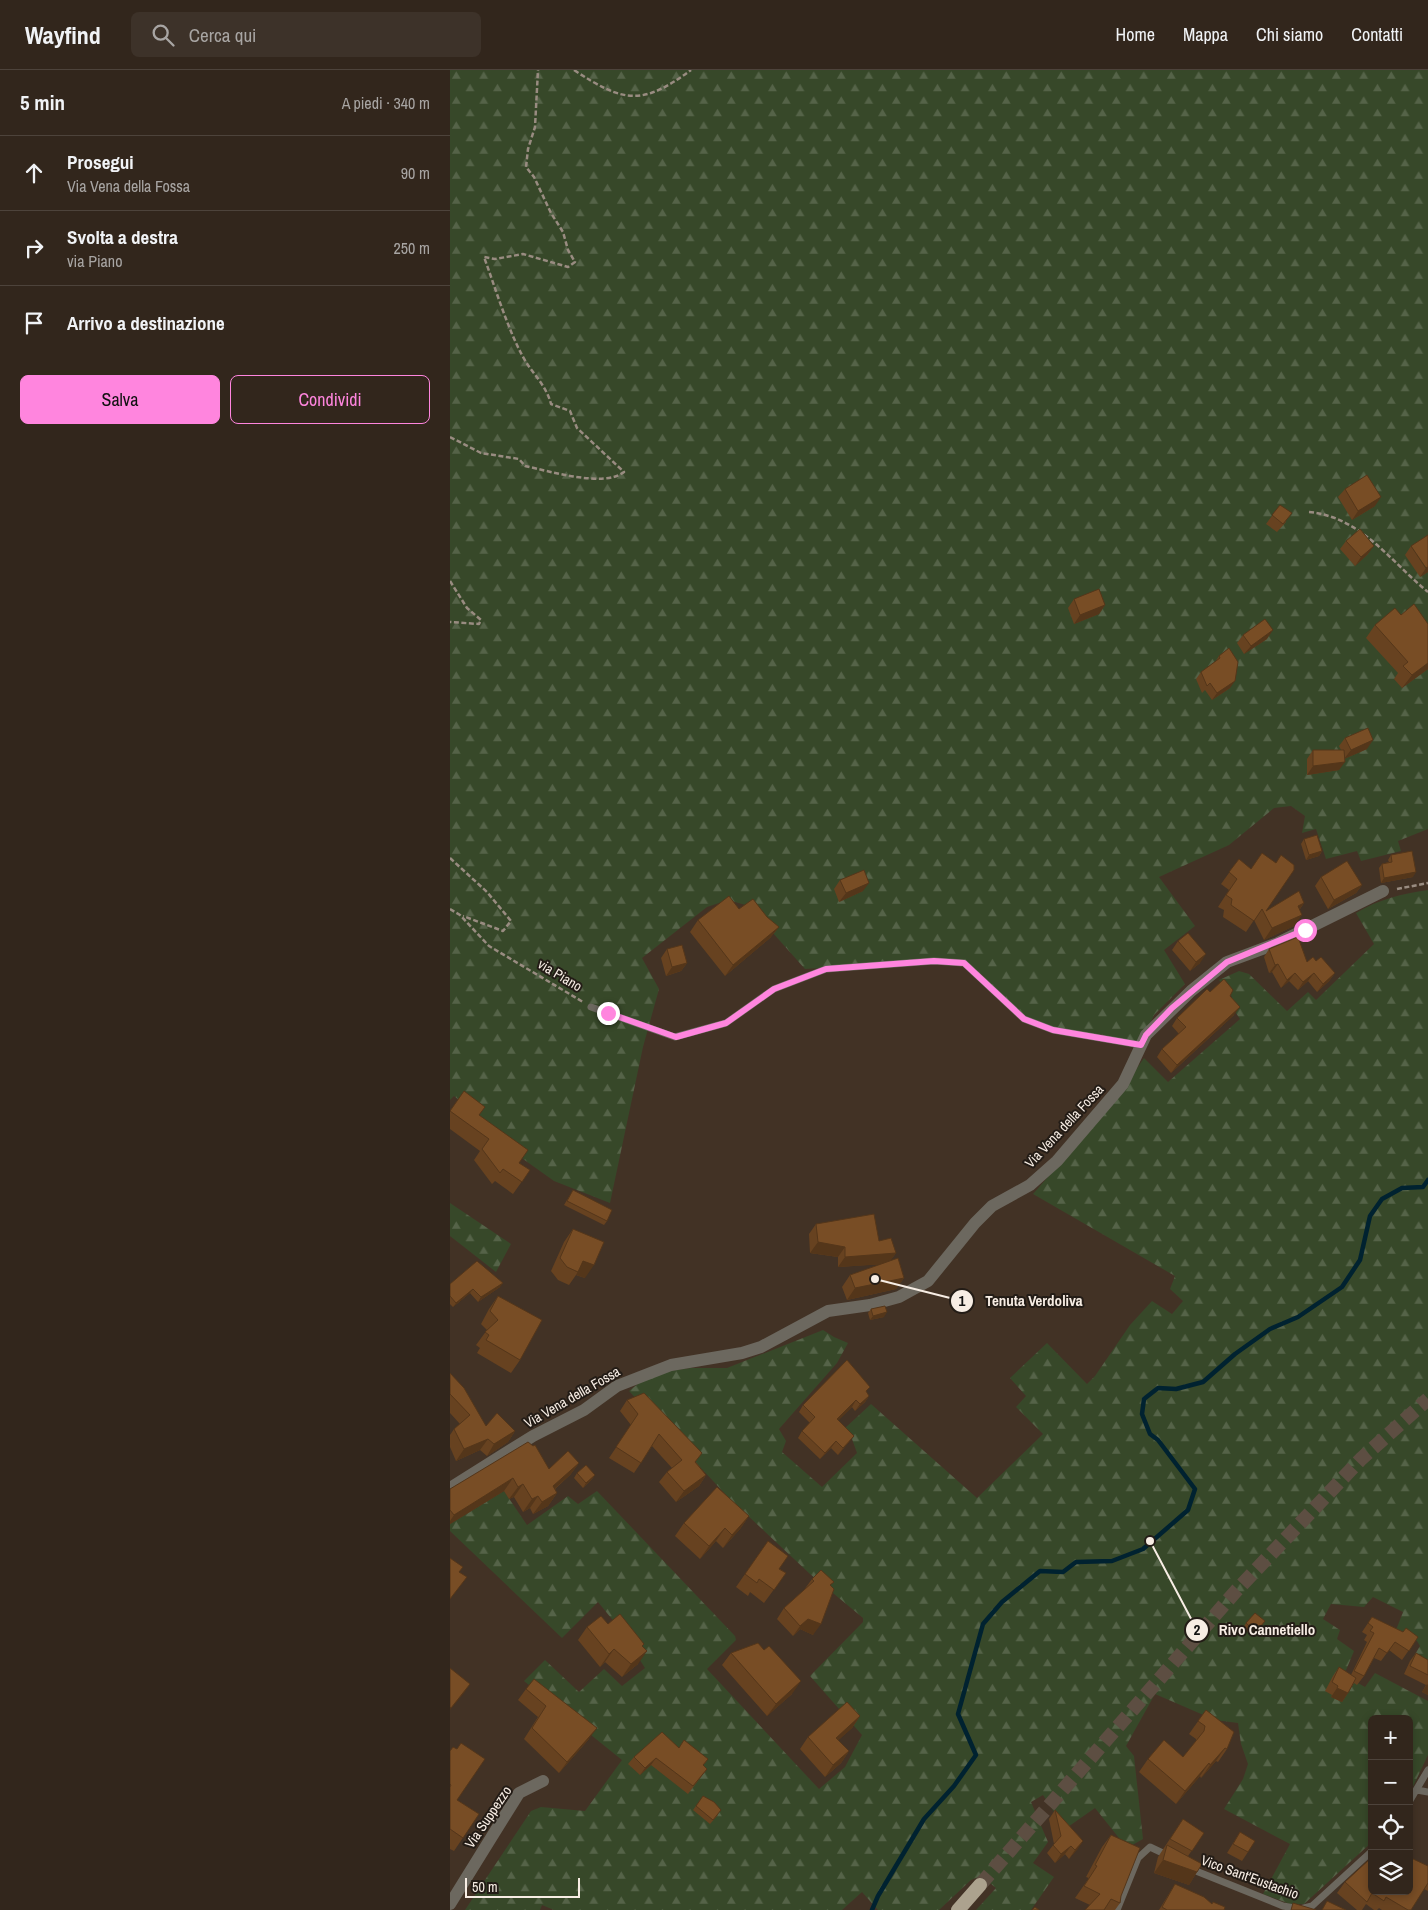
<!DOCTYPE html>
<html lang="it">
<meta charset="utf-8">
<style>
body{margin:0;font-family:"Archivo Narrow",sans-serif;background:#3d3229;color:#f1f3f6}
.controls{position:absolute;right:15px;bottom:15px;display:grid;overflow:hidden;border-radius:8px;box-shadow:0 2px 8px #0003}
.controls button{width:45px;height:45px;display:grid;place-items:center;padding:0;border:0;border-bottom:1px solid #4d433b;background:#32261c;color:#f1f3f6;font:25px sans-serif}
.scale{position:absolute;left:15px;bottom:12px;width:115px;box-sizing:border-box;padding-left:5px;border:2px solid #f7ede4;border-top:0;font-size:14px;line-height:18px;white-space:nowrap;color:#f7ede4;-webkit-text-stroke:4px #231c16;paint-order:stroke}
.stop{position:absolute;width:15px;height:15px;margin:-11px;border:4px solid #ff85de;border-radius:50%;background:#fff}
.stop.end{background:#ff85de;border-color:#fff;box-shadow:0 1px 5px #0008}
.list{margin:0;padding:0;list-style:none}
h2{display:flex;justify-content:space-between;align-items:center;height:65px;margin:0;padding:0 20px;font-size:21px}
h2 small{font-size:16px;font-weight:400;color:#a8a5a3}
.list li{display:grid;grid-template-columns:32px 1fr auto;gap:15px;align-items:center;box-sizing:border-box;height:75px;padding:0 20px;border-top:1px solid #4d433b}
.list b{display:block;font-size:19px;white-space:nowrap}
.list p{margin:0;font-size:16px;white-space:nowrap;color:#a8a5a3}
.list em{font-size:16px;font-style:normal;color:#a8a5a3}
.actions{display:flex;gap:10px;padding:15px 20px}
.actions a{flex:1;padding:11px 0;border:1px solid #ff85de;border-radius:8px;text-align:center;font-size:18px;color:#ff85de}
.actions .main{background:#ff85de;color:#111}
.icon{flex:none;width:28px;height:28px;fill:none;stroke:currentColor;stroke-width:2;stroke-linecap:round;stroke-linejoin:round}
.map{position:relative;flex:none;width:978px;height:1840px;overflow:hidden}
header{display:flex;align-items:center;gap:30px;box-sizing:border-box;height:70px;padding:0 25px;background:#32261c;border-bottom:1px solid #4d433b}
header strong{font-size:24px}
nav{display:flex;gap:28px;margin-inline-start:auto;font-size:18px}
.search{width:350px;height:45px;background:#3d3229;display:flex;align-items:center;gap:12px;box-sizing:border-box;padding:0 18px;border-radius:8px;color:#a8a5a3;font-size:19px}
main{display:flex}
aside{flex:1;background:#32261c}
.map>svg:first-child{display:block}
</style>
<header>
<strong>Wayfind</strong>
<div class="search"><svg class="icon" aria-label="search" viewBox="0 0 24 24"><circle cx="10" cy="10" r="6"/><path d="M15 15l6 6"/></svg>Cerca qui</div>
<nav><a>Home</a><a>Mappa</a><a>Chi siamo</a><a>Contatti</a></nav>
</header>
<main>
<aside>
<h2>5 min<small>A piedi · 340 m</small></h2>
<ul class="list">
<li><svg class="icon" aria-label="ahead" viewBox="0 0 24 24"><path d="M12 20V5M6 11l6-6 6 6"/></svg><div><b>Prosegui</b><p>Via Vena della Fossa</p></div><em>90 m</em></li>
<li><svg class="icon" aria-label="right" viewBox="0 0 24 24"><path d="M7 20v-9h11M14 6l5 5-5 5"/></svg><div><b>Svolta a destra</b><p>via Piano</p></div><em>250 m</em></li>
<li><svg class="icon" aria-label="arrive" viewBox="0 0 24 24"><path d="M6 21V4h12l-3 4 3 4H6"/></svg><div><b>Arrivo a destinazione</b></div></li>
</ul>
<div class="actions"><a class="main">Salva</a><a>Condividi</a></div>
</aside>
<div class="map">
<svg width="978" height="1840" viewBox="0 0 978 1840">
<defs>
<pattern id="forest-firs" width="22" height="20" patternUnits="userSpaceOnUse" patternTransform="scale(1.25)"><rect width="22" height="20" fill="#374829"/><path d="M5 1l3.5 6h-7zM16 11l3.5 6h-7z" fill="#556348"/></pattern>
</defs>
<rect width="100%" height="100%" fill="#423225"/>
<!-- forest -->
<path fill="url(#forest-firs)" d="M 0,0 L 978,0 L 978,759 L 948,771 L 951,781 L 911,791 L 907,781 L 876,789 L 866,759 L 852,763 L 855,746 L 841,736 L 824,738 L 779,775 L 709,807 L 745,856 L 714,880 L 735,914 L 704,945 L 691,975 L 651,964 L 634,966 L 596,959 L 556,933 L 533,905 L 514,893 L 473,891 L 355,899 L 299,836 L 278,830 L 257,837 L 192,888 L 209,919 L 193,977 L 160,1133 L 104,1111 L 27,1056 L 32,1049 L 4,1026 L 0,1030 Z
M 978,820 L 978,1592 L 964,1586 L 970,1576 L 967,1571 L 946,1560 L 953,1542 L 923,1527 L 914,1537 L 881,1534 L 873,1549 L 890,1560 L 887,1569 L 904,1581 L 894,1605 L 915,1617 L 925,1603 L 978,1631 L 978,1685 L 959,1725 L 959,1649 L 922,1649 L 922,1772 L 854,1834 L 840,1834 L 813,1824 L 840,1774 L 774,1739 L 793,1709 L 798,1694 L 791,1674 L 788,1653 L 765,1650 L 705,1624 L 676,1676 L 684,1686 L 693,1769 L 677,1778 L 645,1738 L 615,1759 L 593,1725 L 581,1732 L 598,1772 L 583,1793 L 604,1807 L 581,1840 L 526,1840 L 546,1818 L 531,1806 L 521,1810 L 489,1840 L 428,1840 L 412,1822 L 392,1840 L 104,1840 L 92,1835 L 90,1840 L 15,1840 L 81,1741 L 91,1737 L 135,1741 L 172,1690 L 74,1611 L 95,1590 L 129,1622 L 154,1599 L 172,1616 L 195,1598 L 170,1559 L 148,1532 L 112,1568 L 0,1461 L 0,1454 L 54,1421 L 77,1455 L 118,1426 L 128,1434 L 147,1421 L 285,1566 L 286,1570 L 257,1599 L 369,1719 L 395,1697 L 412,1665 L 360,1606 L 413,1552 L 413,1548 L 360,1504 L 278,1427 L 179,1321 L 193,1310 L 212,1302 L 241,1298 L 277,1298 L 373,1260 L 384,1267 L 398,1273 L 387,1293 L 329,1359 L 336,1371 L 332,1382 L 372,1417 L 407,1383 L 402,1369 L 394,1359 L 421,1334 L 527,1428 L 593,1364 L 566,1337 L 576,1326 L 560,1308 L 597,1273 L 637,1314 L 645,1306 L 680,1255 L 702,1231 L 722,1244 L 733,1231 L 720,1219 L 725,1206 L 583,1124 L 662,1034 L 694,988 L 718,1012 L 790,949 L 780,934 L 782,927 L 769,910 L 789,901 L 799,904 L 837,941 L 858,922 L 866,930 L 924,874 L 906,843 C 929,829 952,824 978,820 Z
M 0,1133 L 61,1174 L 46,1202 L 0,1166 Z"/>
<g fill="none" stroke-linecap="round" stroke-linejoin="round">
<!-- stream -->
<path stroke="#002230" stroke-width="4.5" d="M 422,1840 L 428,1826 L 474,1749 L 504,1716 L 526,1685 L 508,1644 L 533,1554 L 552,1532 L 590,1501 L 613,1502 L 626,1492 L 662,1491 L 693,1479 L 738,1440 L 745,1419 L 708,1370 L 700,1364 L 692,1344 L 694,1329 L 708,1318 L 726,1319 L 753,1312 L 785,1284 L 820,1259 L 848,1247 L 892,1217 L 910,1190 L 920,1146 L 932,1129 L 952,1118 L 973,1117 L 978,1110"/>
<!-- trunk-tunnel -->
<path stroke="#5d4e42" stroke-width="14" stroke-dasharray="14 7" stroke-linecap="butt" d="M 530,1815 L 786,1521 L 911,1389 L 978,1329"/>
<!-- path -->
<path stroke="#998c81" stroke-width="2.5" stroke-dasharray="5 2.5" stroke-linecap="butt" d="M 124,0 C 174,33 192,36 241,0
M 0,367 L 31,383 L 69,389 L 75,396 C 99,401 154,418 174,402 L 127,358 L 120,341 L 101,334 C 96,314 81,303 72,285 C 57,257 45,217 34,187 L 45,189 L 73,184 L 118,197 L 125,192 L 118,180 L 113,162 L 101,143 L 84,107 L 76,97 L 78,79 L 85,57 L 88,0
M 859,442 C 911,447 940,491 978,522
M 0,511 L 17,538 L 31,550 L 29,554 L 0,552
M 0,788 L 37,822 L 61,851 L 53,861 L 13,846
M 947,819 L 978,813
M 0,839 L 10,845 L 39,876 L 133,932"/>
<!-- service -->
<path stroke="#6c685f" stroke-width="7" d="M 141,937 L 225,967 L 276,953 L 324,919 L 376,899 L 484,891 L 514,893 L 574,949 L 603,960 L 691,975
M 967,1720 L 978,1722
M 959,1732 L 978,1700
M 741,1799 L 833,1836 L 850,1839 L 862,1836 L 922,1781
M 667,1840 L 688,1788 L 700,1777 L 719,1786"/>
<!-- minor -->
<path stroke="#6c685f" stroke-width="12" d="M 0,1418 L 83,1366 L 134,1340 L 167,1316 L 221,1295 L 292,1283 L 311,1277 L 378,1241 L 420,1235 L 449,1227 L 478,1211 L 525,1153 L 542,1136 L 580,1115 L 607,1091 L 673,1014 L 696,965 L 741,921 L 777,892 L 828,873 L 933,821
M 0,1834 L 69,1723 L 93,1711"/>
<!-- trunk -->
<path stroke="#aca28e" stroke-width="14" d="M 508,1840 L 530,1815"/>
</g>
<!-- wall -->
<path fill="#674220" d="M 895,419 L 925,436 L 902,450 L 888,427 Z
M 830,435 L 836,452 L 827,462 L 816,454 Z
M 896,471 L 918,484 L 905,496 L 890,479 Z
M 961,476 L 978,502 L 970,507 L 955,485 Z
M 624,529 L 655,535 L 649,544 L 624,554 L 618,538 Z
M 925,555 L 978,599 L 952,618 L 944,609 L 948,603 L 916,568 Z
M 793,565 L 817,569 L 794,584 L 787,573 Z
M 779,578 L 780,618 L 762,630 L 755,620 L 752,623 L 746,609 L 751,602 L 765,592 L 769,586 Z
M 895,668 L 917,679 L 894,689 L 889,700 L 857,705 L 857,689 L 863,680 L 891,680 L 889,676 Z
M 854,769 L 872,781 L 869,786 L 856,790 L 851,774 Z
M 941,785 L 963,807 L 931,813 L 929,798 L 932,794 L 939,792 L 938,790 Z
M 789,789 L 816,841 L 854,833 L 850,839 L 844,856 L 814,870 L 804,850 L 796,862 L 773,847 L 774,840 L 768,837 L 779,820 L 771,814 Z
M 871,807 L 912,815 L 906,823 L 878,839 L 865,816 Z
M 390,810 L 413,821 L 389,832 L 384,819 Z
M 289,839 L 317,847 L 329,857 L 320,868 L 275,906 L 240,862 L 248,850 Z
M 728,871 L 750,893 L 740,901 L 722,880 Z
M 217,879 L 237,893 L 231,901 L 216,906 L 211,888 Z
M 819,879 L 857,892 L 866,891 L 885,903 L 879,911 L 867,922 L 858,911 L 848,920 L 839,911 L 831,918 L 822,902 L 819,903 L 814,887 Z
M 760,922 L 780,926 L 784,945 L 721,1003 L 707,987 L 712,979 L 729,964 L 722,956 L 727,948 Z
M 0,1041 L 29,1045 L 69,1093 L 80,1100 L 63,1124 L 45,1111 L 42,1114 L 24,1090 L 30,1081 L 0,1059 Z
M 123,1120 L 157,1151 L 154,1155 L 114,1135 Z
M 366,1154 L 429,1171 L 446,1183 L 440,1191 L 454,1208 L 446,1219 L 397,1230 L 392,1217 L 400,1205 L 432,1194 L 388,1197 L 388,1187 L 360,1183 L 359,1164 Z
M 123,1159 L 135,1208 L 126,1205 L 119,1215 L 108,1210 L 101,1201 L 114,1172 Z
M 0,1214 L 50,1217 L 28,1232 L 20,1223 L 3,1237 L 0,1234 Z
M 48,1226 L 70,1290 L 61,1303 L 27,1283 L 30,1278 L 26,1275 L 37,1260 L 31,1254 L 39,1239 Z
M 421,1239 L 434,1247 L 420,1250 L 418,1243 Z
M 0,1303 L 36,1356 L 65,1361 L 58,1372 L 37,1386 L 30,1380 L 6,1391 L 0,1377 L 0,1365 L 4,1359 L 10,1354 L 0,1343 Z
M 416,1322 L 419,1326 L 415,1332 L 405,1341 L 402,1337 L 388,1350 L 399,1372 L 388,1385 L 381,1378 L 370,1389 L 348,1368 L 352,1361 L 360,1353 L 349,1342 L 353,1335 Z
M 177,1330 L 246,1392 L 256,1405 L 249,1416 L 226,1432 L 209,1412 L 217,1402 L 222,1398 L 202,1376 L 184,1403 L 159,1388 L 181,1355 L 170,1341 Z
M 129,1393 L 120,1405 L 105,1419 L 107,1423 L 98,1436 L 83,1444 L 80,1438 L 73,1442 L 64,1427 L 59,1429 L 54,1421 L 0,1454 L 0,1419 Z
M 127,1403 L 145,1405 L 142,1409 L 133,1418 L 124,1408 Z
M 299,1446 L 290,1459 L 273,1478 L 266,1471 L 250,1489 L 225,1466 L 234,1453 Z
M 318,1471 L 330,1499 L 336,1503 L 314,1533 L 300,1522 L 298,1526 L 286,1517 Z
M 362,1509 L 381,1515 L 363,1565 L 350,1559 L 343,1566 L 327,1549 L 334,1538 L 354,1520 Z
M 922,1547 L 953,1562 L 968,1567 L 952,1590 L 939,1580 L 931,1591 L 924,1588 L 914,1606 L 907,1615 L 904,1613 L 898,1623 L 892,1632 L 881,1627 L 882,1625 L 875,1621 L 883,1606 L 889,1597 L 901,1605 L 917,1572 L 914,1570 L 917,1565 L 912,1562 Z
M 815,1551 L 803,1566 L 793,1558 L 796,1553 Z
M 158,1554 L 192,1576 L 188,1594 L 172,1607 L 155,1592 L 150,1597 L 128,1570 L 137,1557 Z
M 314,1580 L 342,1624 L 317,1646 L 272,1595 L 281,1583 Z
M 966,1583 L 978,1590 L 978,1625 L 972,1622 L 976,1615 L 954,1604 L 960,1591 Z
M 76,1619 L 139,1669 L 109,1703 L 74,1669 L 88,1647 L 68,1630 Z
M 756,1640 L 777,1679 L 768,1692 L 766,1691 L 751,1708 L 750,1706 L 726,1734 L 689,1702 L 698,1689 L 733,1687 L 746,1672 L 746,1669 L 739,1664 Z
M 410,1646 L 402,1658 L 388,1670 L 399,1681 L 391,1693 L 375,1707 L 350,1679 L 358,1667 Z
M 229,1678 L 258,1689 L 253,1696 L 257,1699 L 238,1724 L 201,1695 L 190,1705 L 178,1694 L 184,1687 Z
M 0,1681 L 7,1730 L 29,1744 L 4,1781 L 0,1779 Z
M 253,1726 L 268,1745 L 260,1754 L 243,1740 Z
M 605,1740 L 633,1771 L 619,1789 L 615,1784 L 605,1793 L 597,1783 L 604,1774 L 599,1749 Z
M 733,1749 L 754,1763 L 738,1786 L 747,1802 L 739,1815 L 704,1803 L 708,1787 Z
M 790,1762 L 798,1782 L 792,1791 L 777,1783 Z
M 661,1765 L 671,1826 L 670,1833 L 665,1840 L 635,1840 L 640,1835 L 625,1828 L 639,1808 L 636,1807 L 652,1777 Z
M 978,1796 L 978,1821 L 974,1819 L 961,1840 L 932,1840 L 929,1838 L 927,1840 L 924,1840 L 916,1834 L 912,1840 L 907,1840 L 887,1823 L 895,1812 L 922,1821 Z
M 725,1814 L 762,1834 L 763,1832 L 774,1840 L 709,1840 Z"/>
<!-- shaded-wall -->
<path fill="#54361a" d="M 931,427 L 925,436 L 902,450 L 908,441 Z
M 924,476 L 918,484 L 905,496 L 911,487 Z
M 978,497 L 978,502 L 970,507 L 976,498 Z
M 655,535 L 649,544 L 624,554 L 630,545 Z
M 823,560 L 817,569 L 794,584 L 801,576 Z
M 978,593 L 978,599 L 952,618 L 962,605 Z
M 785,611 L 780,618 L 762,630 L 767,623 Z
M 923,670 L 917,679 L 894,689 L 901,680 Z
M 895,692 L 889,700 L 857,705 L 863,696 Z
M 872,781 L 869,786 L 856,790 L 859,785 Z
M 966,802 L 963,807 L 931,813 L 934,808 Z
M 419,813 L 413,821 L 389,832 L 396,823 Z
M 912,815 L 906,823 L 878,839 L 884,830 Z
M 854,833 L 846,844 L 848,836 Z
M 852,845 L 844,856 L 814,870 L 822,858 Z
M 329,857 L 320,868 L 275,906 L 283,895 Z
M 756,884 L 750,893 L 740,901 L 746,892 Z
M 237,893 L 231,901 L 216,906 L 222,897 Z
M 828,894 L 822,902 L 819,903 L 825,895 Z
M 845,903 L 839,911 L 831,918 L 837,910 Z
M 864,903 L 858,911 L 848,920 L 853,912 Z
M 885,903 L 879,911 L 867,922 L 873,914 Z
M 790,937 L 784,945 L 721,1003 L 727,995 Z
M 368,1172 L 395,1177 L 388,1187 L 360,1183 Z
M 446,1183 L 438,1194 L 388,1197 L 395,1187 Z
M 133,1191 L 144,1195 L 135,1208 L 126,1205 Z
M 454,1208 L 446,1219 L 397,1230 L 405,1218 Z
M 53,1213 L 50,1217 L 28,1232 L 31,1227 Z
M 23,1219 L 20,1223 L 3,1237 L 6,1233 Z
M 437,1242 L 434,1247 L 420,1250 L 423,1246 Z
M 419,1326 L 415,1332 L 405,1341 L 410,1334 Z
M 406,1330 L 402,1337 L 383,1356 L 387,1349 Z
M 65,1361 L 58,1372 L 37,1386 L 44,1374 Z
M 404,1366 L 399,1372 L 388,1385 L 393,1378 Z
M 38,1369 L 30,1380 L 6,1391 L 14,1379 Z
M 386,1371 L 381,1378 L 370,1389 L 375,1383 Z
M 129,1393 L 120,1405 L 94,1428 L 103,1416 Z
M 145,1405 L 142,1409 L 133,1418 L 136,1413 Z
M 256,1405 L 249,1416 L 226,1432 L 234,1421 Z
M 63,1408 L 54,1421 L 0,1454 L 0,1451 L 4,1445 Z
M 73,1414 L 64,1427 L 59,1429 L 68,1417 Z
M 107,1423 L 98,1436 L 83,1444 L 92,1432 Z
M 88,1426 L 80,1438 L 73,1442 L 82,1429 Z
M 299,1446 L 290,1459 L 273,1478 L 282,1465 Z
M 275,1458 L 266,1471 L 250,1489 L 259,1476 Z
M 358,1549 L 371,1554 L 363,1565 L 350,1559 L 343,1566 L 350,1556 Z
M 164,1579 L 155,1592 L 150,1597 L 159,1584 Z
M 197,1581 L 188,1594 L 172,1607 L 181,1594 Z
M 351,1611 L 342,1624 L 317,1646 L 326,1634 Z
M 20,1614 L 14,1623 L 0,1640 L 0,1639 Z
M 977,1614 L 978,1615 L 978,1625 L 972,1622 Z
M 887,1618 L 898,1623 L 892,1632 L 881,1627 Z
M 410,1646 L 402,1658 L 378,1680 L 386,1668 Z
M 147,1658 L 139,1669 L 109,1703 L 117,1692 Z
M 775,1678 L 766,1691 L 751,1708 L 760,1695 Z
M 399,1681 L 391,1693 L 375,1707 L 383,1695 Z
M 206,1688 L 201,1695 L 190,1705 L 195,1698 Z
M 759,1693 L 750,1706 L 726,1734 L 735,1721 Z
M 633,1771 L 627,1780 L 619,1789 L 625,1780 Z
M 621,1776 L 615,1784 L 605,1793 L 611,1784 Z
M 713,1790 L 747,1802 L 739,1815 L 704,1803 Z"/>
<!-- building -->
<path fill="#784d25" stroke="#54361a" d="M 917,405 L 931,427 L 908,441 L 895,419 Z
M 830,435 L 842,443 L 833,454 L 822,445 Z
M 910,459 L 924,476 L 911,487 L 896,471 Z
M 978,465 L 978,497 L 976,498 L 961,476 Z
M 649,519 L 655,535 L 630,545 L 624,529 Z
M 964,534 L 978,554 L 978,593 L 962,605 L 953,596 L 958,592 L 925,555 L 945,538 L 951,545 Z
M 815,549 L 823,560 L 801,576 L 793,565 Z
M 779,578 L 788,592 L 785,611 L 767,623 L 760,613 L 757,616 L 751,602 L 770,588 L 769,586 Z
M 918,658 L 923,670 L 901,680 L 895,668 Z
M 863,680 L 894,680 L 895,692 L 863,696 Z
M 867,765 L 872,781 L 859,785 L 854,769 Z
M 962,781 L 966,802 L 934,808 L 932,794 L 942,792 L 941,785 Z
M 812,783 L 826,793 L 831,785 L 844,795 L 844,800 L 816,841 L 849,821 L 854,833 L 848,836 L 852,845 L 822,858 L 812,839 L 804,851 L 781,835 L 782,829 L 776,825 L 787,809 L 779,802 L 789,789 L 801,799 Z
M 897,791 L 912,815 L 884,830 L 871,807 Z
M 414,800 L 419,813 L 396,823 L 390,810 Z
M 279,826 L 289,839 L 303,829 L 317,847 L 329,857 L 283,895 L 248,850 Z
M 738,863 L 756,884 L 746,892 L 728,871 Z
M 848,867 L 857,892 L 863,887 L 866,891 L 871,887 L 885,903 L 873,914 L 864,903 L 853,912 L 845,903 L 837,910 L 828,894 L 825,895 L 819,879 Z
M 232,875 L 237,893 L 222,897 L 217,879 Z
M 774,909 L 783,920 L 780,926 L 790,937 L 727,995 L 712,979 L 736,957 L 727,948 L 757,919 L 760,922 Z
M 14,1021 L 35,1037 L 29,1045 L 78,1080 L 69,1093 L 80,1100 L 72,1112 L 53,1099 L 50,1103 L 32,1079 L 39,1069 L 0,1041 Z
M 123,1120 L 162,1140 L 157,1151 L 117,1131 Z
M 424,1144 L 429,1171 L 441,1168 L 446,1183 L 395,1187 L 395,1177 L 368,1172 L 366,1154 Z
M 123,1159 L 154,1172 L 144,1195 L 133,1191 L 128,1202 L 117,1197 L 110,1188 Z
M 448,1188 L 454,1208 L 405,1218 L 400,1205 Z
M 27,1191 L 53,1213 L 31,1227 L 23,1219 L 6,1233 L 0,1226 L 0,1214 Z
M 48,1226 L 92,1250 L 70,1290 L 36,1270 L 39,1265 L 35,1262 L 48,1250 L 40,1241 Z
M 435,1236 L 437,1242 L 423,1246 L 421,1239 Z
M 397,1290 L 420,1317 L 416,1321 L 419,1326 L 410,1334 L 406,1330 L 387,1349 L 404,1366 L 393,1378 L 386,1371 L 375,1383 L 352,1361 L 365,1347 L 353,1335 Z
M 0,1303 L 14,1318 L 36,1356 L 47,1343 L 65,1361 L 44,1374 L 38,1369 L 14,1379 L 4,1359 L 20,1345 L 0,1324 Z
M 194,1323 L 252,1383 L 245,1392 L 256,1405 L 234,1421 L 217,1402 L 232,1390 L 209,1364 L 191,1393 L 166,1377 L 188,1344 L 177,1330 Z
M 78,1372 L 83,1376 L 85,1375 L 99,1399 L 118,1381 L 129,1393 L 103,1416 L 107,1423 L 92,1432 L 88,1426 L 82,1429 L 73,1414 L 68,1417 L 63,1408 L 4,1445 L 0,1440 L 0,1419 Z
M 136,1395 L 145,1405 L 136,1413 L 127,1403 Z
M 267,1417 L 299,1446 L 282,1465 L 275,1458 L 259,1476 L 234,1453 Z
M 318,1471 L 338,1486 L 329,1499 L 336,1503 L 324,1520 L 309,1509 L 307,1513 L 295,1504 Z
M 0,1488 L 13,1497 L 9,1502 L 17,1507 L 0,1529 Z
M 371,1500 L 384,1512 L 380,1515 L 384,1519 L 371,1554 L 358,1549 L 350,1556 L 334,1538 L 364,1511 L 362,1509 Z
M 805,1543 L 815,1551 L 806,1562 L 796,1553 Z
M 170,1544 L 194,1574 L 192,1576 L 197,1581 L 181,1594 L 164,1579 L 159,1584 L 137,1557 L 151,1546 L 158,1554 Z
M 922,1547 L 953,1562 L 956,1558 L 968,1567 L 959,1581 L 945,1572 L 937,1583 L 929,1578 L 914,1606 L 904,1601 L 924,1563 L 920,1561 L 923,1557 L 918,1553 Z
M 308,1573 L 314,1580 L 319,1576 L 351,1611 L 326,1634 L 281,1583 Z
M 966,1583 L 978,1590 L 978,1605 L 960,1596 Z
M 889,1597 L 906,1608 L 898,1623 L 887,1618 L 888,1616 L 882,1612 Z
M 0,1598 L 20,1614 L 1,1638 L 0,1637 Z
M 84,1609 L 147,1658 L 117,1692 L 82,1658 L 96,1636 L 76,1619 Z
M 397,1632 L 410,1646 L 386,1668 L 399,1681 L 383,1695 L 358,1667 Z
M 756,1640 L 784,1662 L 777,1679 L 775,1678 L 760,1695 L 759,1693 L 735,1721 L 698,1689 L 714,1670 L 733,1687 L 754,1661 L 755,1656 L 748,1651 Z
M 212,1662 L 229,1678 L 234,1670 L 258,1689 L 253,1695 L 257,1699 L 243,1716 L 206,1688 L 195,1698 L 184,1687 Z
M 11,1673 L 35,1689 L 7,1730 L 29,1744 L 13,1768 L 0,1759 L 0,1717 L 1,1715 L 0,1714 L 0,1681 L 3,1677 L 7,1679 Z
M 253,1726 L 264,1732 L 271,1740 L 263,1750 L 246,1736 Z
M 605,1740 L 633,1771 L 625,1780 L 621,1776 L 611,1784 L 603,1775 L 611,1766 Z
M 733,1749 L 754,1763 L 742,1781 L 720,1769 Z
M 790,1762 L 805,1771 L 798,1782 L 783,1774 Z
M 661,1765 L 690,1778 L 671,1826 L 670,1833 L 661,1829 L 654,1840 L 635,1840 L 650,1824 L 634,1816 L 647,1796 L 645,1795 Z
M 717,1775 L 752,1794 L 747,1802 L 713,1790 Z
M 922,1787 L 922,1821 L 959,1821 L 959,1787 L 978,1796 L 978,1813 L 961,1840 L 958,1840 L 936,1827 L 934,1831 L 922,1823 L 917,1832 L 895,1812 Z
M 725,1814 L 754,1827 L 762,1834 L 763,1832 L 775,1837 L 774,1840 L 717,1840 L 712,1837 Z
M 877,1831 L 896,1840 L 872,1840 Z
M 843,1833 L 866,1840 L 841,1840 Z
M 585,1837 L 589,1840 L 582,1840 Z"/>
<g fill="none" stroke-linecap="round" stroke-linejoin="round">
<!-- route -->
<path stroke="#ff85de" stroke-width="6" d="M 158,943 L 226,967 L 276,953 L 324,919 L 376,899 L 484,891 L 514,893 L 574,949 L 603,960 L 691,975 L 696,965 L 722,938 L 777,892 L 855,860"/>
</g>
<g text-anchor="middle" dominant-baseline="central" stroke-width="4" stroke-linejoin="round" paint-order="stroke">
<!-- street labels -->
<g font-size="14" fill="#f7ede4" stroke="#231c16">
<text transform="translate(110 905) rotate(31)">via Piano</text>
<text transform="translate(614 1056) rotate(-47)">Via Vena della Fossa</text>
<text transform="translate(122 1327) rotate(-30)">Via Vena della Fossa</text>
<text transform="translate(38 1747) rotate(-56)">Via Suppezzo</text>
<text transform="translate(800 1807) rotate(20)">Vico Sant'Eustachio</text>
</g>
</g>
<!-- callouts -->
<path fill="none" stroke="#f7ede4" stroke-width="2" d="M425 1209L512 1231M700 1471L747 1560"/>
<g fill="#f7ede4" stroke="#231c16" stroke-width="2">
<circle cx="425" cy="1209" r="5"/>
<circle cx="700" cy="1471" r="5"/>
<circle cx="512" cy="1231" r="12"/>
<circle cx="747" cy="1560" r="12"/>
</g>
<g font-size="15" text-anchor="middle" font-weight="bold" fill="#111">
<text x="512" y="1236">1</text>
<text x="747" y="1565">2</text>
</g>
<g font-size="15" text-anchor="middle" font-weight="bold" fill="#f7ede4" stroke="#231c16" stroke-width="4" stroke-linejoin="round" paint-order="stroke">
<text x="584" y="1236">Tenuta Verdoliva</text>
<text x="817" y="1565">Rivo Cannetiello</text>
</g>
</svg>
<div class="controls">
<button>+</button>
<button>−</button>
<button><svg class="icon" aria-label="locate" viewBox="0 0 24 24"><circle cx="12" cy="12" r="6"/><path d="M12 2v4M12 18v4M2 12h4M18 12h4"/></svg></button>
<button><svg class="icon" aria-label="layers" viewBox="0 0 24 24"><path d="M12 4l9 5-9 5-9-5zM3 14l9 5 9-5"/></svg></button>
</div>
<div class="scale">50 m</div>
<div class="stop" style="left:855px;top:860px"></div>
<div class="stop end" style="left:158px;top:943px"></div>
</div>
</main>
